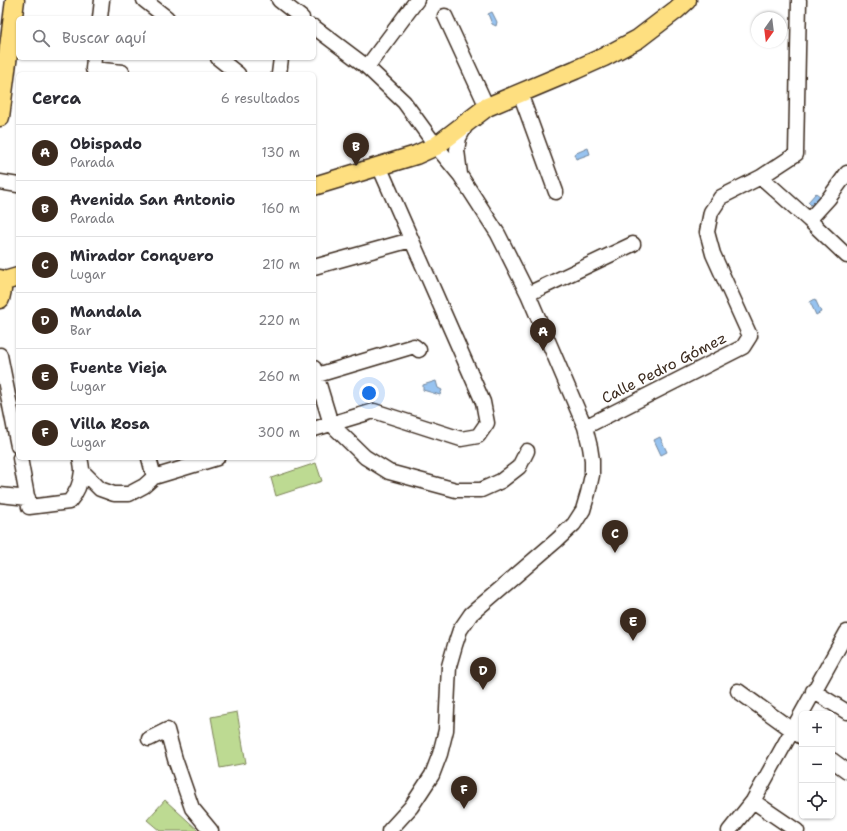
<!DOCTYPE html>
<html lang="es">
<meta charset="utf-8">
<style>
body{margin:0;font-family:"Shantell Sans",sans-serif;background:#f2f2f3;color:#2b2b33}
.controls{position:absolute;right:12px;bottom:12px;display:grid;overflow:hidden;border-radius:6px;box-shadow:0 1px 3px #0004}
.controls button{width:36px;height:36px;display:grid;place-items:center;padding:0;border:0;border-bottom:1px solid #e1e1e2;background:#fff;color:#2b2b33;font:20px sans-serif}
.compass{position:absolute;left:751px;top:12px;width:36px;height:36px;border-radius:50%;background:#fff;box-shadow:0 1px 3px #0004;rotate:194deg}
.you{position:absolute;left:369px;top:393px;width:14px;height:14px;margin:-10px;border:3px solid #fff;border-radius:50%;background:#1a73e8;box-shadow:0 0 0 6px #1a73e833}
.badge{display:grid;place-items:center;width:26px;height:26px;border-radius:50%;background:#3b2a1e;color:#fff;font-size:13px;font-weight:700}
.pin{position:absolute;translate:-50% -33px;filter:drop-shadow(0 1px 2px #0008)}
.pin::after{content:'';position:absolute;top:21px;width:14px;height:12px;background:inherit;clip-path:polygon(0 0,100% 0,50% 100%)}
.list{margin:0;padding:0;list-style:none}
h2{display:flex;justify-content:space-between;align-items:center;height:52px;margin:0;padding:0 16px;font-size:17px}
h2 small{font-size:13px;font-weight:400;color:#7c7c81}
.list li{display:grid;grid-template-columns:26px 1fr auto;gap:12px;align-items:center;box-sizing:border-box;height:56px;padding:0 16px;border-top:1px solid #e1e1e2}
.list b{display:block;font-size:15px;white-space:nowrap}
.list p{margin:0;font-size:13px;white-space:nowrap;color:#7c7c81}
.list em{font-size:13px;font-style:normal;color:#7c7c81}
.icon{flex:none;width:22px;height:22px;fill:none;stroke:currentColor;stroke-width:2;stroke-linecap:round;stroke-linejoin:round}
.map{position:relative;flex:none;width:847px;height:831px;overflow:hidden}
.search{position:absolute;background:#fff;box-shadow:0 1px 3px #0004;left:16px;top:16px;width:300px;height:44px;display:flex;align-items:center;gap:10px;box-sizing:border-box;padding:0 14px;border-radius:6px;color:#7c7c81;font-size:15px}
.panel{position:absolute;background:#fff;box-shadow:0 1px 3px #0004;left:16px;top:72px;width:300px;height:388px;border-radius:6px}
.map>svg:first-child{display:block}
</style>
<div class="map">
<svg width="847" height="831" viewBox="0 0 847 831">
<rect width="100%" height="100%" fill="#fff"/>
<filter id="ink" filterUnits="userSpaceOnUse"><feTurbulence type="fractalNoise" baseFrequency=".025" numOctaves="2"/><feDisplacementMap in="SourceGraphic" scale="8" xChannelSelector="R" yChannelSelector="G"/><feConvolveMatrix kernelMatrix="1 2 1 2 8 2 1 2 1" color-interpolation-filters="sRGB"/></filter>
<g filter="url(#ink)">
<!-- green -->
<path fill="#bdda92" stroke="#7c8258" d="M 316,463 L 322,481 L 276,496 L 271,478 Z
M 237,712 L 246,763 L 220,768 L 211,717 Z
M 165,800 L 199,831 L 160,831 L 147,820 Z"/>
<!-- water -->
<path fill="#97c3f0" stroke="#72869c" d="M 492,12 L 497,22 L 496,26 L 492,24 L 488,14 Z
M 588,148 L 590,154 L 576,159 L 574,154 Z
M 816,193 L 821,197 L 812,206 L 808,202 Z
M 815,299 L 821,312 L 816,315 L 810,302 Z
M 436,381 L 438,388 L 442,390 L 440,395 L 423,390 L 423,385 Z
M 660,437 L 667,452 L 661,455 L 654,440 Z"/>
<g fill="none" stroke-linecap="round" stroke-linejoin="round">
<!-- minor casing -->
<g stroke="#3b2a1e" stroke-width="17">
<path id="minor" d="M 144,0 L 167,18
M 279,0 L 302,18
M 445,16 L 487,107
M 100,18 L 102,0
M 314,27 L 367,67 L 404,102 L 436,146 L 460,175 L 498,234 L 528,294 L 585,427 L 590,447 L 592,460 L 592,475 L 588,493 L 583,510 L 574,524 L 557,540 L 471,614 L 460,630 L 455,645 L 449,666 L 446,730 L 440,754 L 432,775 L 411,807 L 389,831
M 94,58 L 93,69 L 122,72 L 121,74
M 218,58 L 238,74
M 367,67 L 417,0
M 279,74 L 281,58
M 520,93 L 556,192
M 460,174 L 457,150 L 459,138 L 467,123
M 761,177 L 809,220 L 847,256
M 0,182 L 18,185
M 809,220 L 829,198 L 847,173
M 314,267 L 411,240
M 528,294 L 633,244
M 0,355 L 18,446
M 314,368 L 331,424 L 365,457 L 389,472 L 456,490 L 481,490 L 501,481 L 519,467 L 527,451
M 314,376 L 414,346 L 419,350
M 585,427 L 743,347 L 750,336 L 713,254 L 707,232 L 711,212 L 721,197 L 761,177 L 796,154 L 799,0
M 314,429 L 374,411 L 461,439 L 478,436 L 487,423 L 483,402 L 379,166
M 20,458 L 29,507 L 69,502 C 76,494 81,482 82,471 C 82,467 81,462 80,458
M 149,458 L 154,477
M 82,471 L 100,489 L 114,494 L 129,494 L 144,486 L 154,477 L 217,458
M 0,495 L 28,498
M 738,691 L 802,737
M 813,691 L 847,712
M 149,739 L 167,730 L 175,759 L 192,808 L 211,831
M 832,760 L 847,771
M 753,801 L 797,831
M 729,831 L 753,801 L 847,632"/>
</g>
<!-- major casing -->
<g stroke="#3b2a1e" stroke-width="21">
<path id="major" d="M 0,117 L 15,0
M 314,186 L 416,155 L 436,146 L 487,107 L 575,70 L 604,57 L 638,39 L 676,10 L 687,0
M 0,279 L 2,290 L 0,299
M 1,282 L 18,277"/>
</g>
<!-- minor -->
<use href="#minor" stroke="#fff" stroke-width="14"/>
<!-- major -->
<use href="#major" stroke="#fedf80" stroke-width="18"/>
</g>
</g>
<g text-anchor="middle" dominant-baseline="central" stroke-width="3" stroke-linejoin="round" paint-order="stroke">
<!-- street labels -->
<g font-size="15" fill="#3b2a1e" stroke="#fff">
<text transform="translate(664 368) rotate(-27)">Calle Pedro Gómez</text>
</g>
</g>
</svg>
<div class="controls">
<button>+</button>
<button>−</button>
<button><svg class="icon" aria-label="locate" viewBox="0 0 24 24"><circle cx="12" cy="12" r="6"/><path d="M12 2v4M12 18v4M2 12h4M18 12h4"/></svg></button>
</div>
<svg class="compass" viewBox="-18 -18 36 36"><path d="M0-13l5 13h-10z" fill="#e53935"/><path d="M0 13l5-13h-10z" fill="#7c7c81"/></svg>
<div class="you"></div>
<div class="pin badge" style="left:543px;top:351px">A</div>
<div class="pin badge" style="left:356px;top:166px">B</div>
<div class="pin badge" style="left:615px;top:553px">C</div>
<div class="pin badge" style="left:483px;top:690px">D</div>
<div class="pin badge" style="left:633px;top:641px">E</div>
<div class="pin badge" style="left:464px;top:809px">F</div>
<div class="search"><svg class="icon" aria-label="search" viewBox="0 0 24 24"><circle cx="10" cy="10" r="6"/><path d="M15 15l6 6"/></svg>Buscar aquí</div>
<section class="panel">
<h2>Cerca<small>6 resultados</small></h2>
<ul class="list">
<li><span class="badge">A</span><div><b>Obispado</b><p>Parada</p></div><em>130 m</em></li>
<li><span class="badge">B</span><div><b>Avenida San Antonio</b><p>Parada</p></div><em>160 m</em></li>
<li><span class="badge">C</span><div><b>Mirador Conquero</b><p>Lugar</p></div><em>210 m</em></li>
<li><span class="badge">D</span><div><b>Mandala</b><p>Bar</p></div><em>220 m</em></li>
<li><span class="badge">E</span><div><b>Fuente Vieja</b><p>Lugar</p></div><em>260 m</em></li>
<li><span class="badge">F</span><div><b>Villa Rosa</b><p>Lugar</p></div><em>300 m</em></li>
</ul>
</section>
</div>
